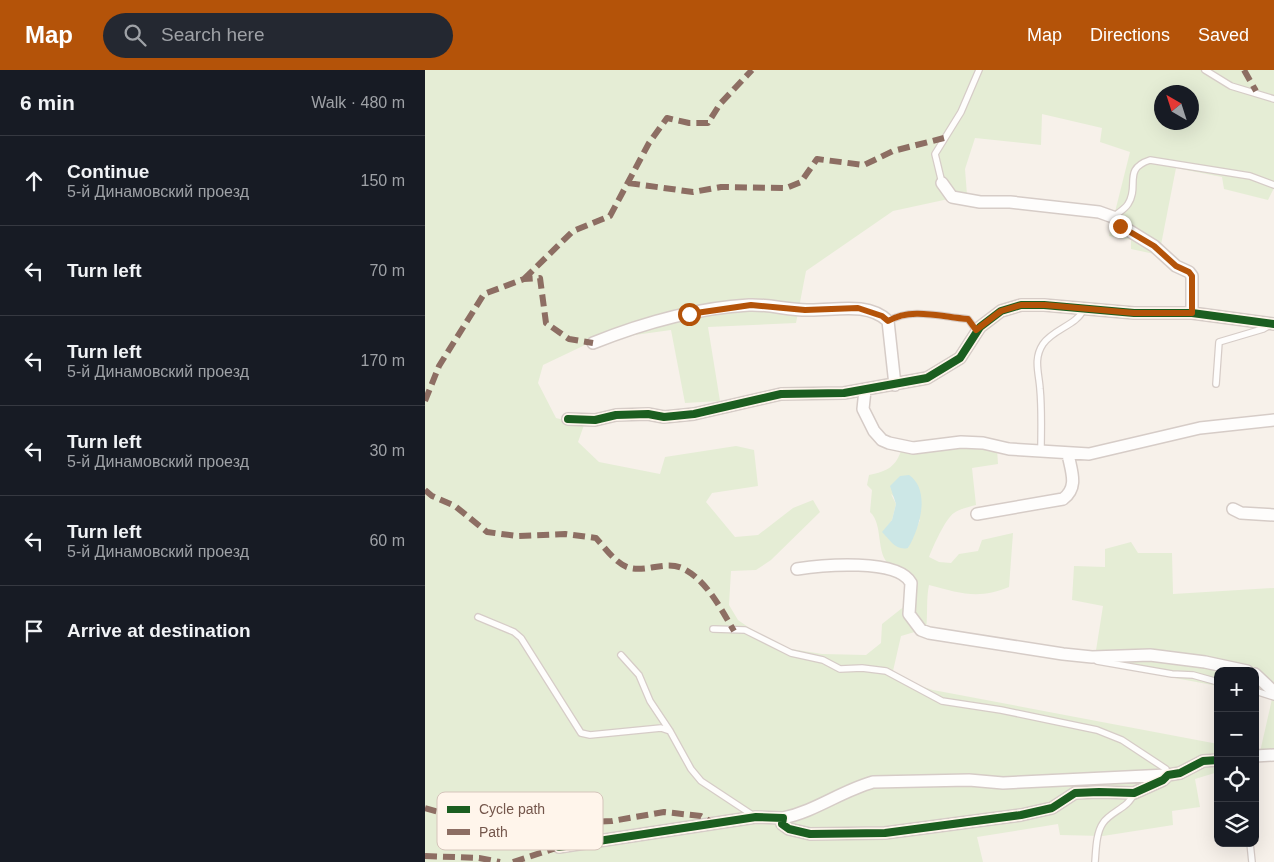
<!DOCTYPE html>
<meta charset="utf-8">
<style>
body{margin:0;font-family:Arial,sans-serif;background:#242831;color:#f1f3f6}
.controls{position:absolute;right:15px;bottom:15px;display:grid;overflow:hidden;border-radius:10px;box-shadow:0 5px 20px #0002}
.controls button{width:45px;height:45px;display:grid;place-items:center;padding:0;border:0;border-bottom:1px solid #363941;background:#171b24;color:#f1f3f6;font:25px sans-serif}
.compass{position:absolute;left:729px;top:15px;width:45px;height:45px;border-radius:50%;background:#171b24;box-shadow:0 5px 20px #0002;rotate:321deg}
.stop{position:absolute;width:15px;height:15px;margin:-11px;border:4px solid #b45309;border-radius:50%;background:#fff}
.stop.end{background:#b45309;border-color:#fff;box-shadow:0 1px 5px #0008}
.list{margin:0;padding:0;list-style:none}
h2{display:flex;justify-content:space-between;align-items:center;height:65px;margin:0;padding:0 20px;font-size:21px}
h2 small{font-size:16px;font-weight:400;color:#9ea1a6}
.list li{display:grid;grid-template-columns:32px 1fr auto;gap:15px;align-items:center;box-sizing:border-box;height:90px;padding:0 20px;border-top:1px solid #363941}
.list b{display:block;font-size:19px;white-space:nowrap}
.list p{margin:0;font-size:16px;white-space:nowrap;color:#9ea1a6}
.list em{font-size:16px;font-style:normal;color:#9ea1a6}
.icon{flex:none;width:28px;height:28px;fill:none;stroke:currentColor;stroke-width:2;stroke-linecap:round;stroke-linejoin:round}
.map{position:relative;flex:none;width:849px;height:792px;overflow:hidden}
header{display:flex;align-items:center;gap:30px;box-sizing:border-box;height:70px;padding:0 25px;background:#b45309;color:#fff}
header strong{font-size:24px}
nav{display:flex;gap:28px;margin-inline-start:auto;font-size:18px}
.search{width:350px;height:45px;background:#242831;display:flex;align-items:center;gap:12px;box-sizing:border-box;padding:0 18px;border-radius:28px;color:#9ea1a6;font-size:19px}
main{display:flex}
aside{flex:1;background:#171b24}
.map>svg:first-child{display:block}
</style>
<header>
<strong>Map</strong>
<div class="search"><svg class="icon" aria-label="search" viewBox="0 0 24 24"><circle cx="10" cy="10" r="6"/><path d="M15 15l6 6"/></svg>Search here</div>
<nav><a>Map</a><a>Directions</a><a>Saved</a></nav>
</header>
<main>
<aside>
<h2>6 min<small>Walk · 480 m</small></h2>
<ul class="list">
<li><svg class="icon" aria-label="ahead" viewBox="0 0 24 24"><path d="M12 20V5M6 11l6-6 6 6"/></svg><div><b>Continue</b><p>5-й Динамовский проезд</p></div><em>150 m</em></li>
<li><svg class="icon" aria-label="left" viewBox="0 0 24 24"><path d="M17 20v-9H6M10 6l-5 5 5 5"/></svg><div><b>Turn left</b></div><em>70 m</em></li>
<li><svg class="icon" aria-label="left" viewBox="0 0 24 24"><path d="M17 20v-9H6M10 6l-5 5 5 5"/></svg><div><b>Turn left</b><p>5-й Динамовский проезд</p></div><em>170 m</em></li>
<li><svg class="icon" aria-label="left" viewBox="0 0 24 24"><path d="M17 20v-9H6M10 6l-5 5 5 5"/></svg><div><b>Turn left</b><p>5-й Динамовский проезд</p></div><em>30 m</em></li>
<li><svg class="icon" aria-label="left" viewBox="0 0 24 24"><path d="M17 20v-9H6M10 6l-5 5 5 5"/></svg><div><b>Turn left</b><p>5-й Динамовский проезд</p></div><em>60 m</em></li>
<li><svg class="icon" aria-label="arrive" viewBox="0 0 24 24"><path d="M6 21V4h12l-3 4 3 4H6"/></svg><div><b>Arrive at destination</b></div></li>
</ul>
</aside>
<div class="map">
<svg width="849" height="792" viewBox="0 0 849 792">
<rect width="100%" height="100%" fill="#f7f1ea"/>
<!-- green -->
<path fill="#e5edd5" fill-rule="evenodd" d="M 0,0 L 849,0 L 849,118 L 843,130 L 799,119 L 797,107 L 751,98 L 734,185 L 706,179 L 706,170 L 684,166 L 705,82 L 675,72 L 677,58 L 617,44 L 616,75 L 550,68 L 540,99 L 542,125 L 468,141 L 381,201 L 371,253 L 283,257 L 295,331 L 260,333 L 246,260 L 195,267 L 160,275 L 118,295 L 113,313 L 131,348 L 159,355 L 153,372 L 174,392 L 235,404 L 240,387 L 311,376 L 329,380 L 333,416 L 287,423 L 281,432 L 310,467 L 333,465 L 368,438 L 388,430 L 395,442 L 346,490 L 331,500 L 306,501 L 304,535 L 313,550 L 323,557 L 360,578 L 397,584 L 441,585 L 456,573 L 457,554 L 481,535 L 493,561 L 476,566 L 468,601 L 486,613 L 508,620 L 793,674 L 793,702 L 770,709 L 775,737 L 747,741 L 748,755 L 678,766 L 635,765 L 633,754 L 552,767 L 558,792 L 0,792 ZM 736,22 L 766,22 L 766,52 L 736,52 Z
M 537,374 L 572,379 L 573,394 L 547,398 L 551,435 C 544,437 534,439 529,443 C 520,449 508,477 504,487 L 514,492 L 526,493 L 534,484 L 553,481 L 557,470 L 588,463 L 584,517 C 553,530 535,523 504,515 C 501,530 503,544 501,560 L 487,543 L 490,518 L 487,505 C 480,502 472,500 465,495 C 450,484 459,455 445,442 L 447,420 L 442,415 L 444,405 C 463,401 471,397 477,378 ZM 466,424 L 495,450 L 483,478 L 464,469 L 458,462 L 467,450 L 471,434 Z
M 706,472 L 713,483 L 747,483 L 748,524 L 849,518 L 849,688 L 835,682 L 847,629 L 830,624 L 830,601 L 793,601 L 793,616 L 669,593 L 678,536 L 647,530 L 649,496 L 680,497 L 680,479 Z"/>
<!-- water -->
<path fill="#cce7e6" d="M 484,405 C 506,420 495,458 483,478 C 471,481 465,470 457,462 L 467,450 L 471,434 L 465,416 L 475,406 Z"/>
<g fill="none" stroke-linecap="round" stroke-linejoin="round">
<!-- lane casing -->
<g stroke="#d6ccc7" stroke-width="8">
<path id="lane" d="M 780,0 L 806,16 L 849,29
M 517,113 L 510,84 L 536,42 L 554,0
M 688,147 C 693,143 700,139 703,134 C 715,116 697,99 725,90 L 825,106 L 849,115
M 463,251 C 487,237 516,247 543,249 L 551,260
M 791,314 L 794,272 L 838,259 L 845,255
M 616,381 C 616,361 617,340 615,319 C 614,303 608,289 618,274 C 628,259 652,255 658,240
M 53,547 L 89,562 L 96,568 L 156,663 L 165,665 L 236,658 L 245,661
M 288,559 L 320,560 L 366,583 L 398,590 L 415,599 L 437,598 L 461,601 L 517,631 L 576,640 L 672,660 L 697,670 L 741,699 L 743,705
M 196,585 L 214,605 L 225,631 L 245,661 L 266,699 L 276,711 L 329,746
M 672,591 L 747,604 L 768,605 L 793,612
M 830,621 L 849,627
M 825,773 L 827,792
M 670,792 C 671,780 671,763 678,753 C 686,741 704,738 709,723"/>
</g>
<!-- street casing -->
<g stroke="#d6ccc7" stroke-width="14">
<path id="street" d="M 517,113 L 527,127 L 555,132 L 585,132 L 674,142 L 688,147 L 695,155 L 729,176 L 751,196 L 764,202 L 767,206 L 767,243
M 168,273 C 218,253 271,238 324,235 C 343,234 363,240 382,240 C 408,241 442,231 463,251 L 470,315
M 440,320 L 438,339 L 449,361 L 457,370 L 464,373 L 488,378 L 536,372 L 558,373 L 584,379 L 664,384 L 775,358 L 849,350
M 143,349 L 170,350 L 191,345 L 223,344 L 239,347 L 269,344 L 356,324 L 419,323 L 502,308 L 535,288 L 555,257 L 576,241 L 596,235 L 619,235 L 709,243 L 767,243 L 849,254
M 808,439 L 816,443 L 849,445
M 552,444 L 638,429 C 654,417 646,401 643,384
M 372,499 C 397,495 473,488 486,513 L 484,544 L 496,560 L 504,563 L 638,584 L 667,587 L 725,585 L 780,592 L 822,601
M 830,604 L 849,622
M 830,686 L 849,685
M 358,748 C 391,741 416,721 448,712 L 544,710 L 578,713 L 742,705
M 134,777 L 331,747 L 358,748 L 357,754 L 364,759 L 385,764 L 460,763 L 596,745 L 627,738 L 650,723 L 674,722 L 709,723 L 738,710 L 743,705 L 755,703 L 778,691 L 793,690"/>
</g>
<!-- lane -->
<use href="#lane" stroke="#fefdfc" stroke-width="5.5"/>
<!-- street -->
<use href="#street" stroke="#fefdfc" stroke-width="11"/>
<!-- quiet -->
<path stroke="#8d6e63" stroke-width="6" stroke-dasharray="12 6" stroke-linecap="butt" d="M 819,0 L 831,21
M 203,113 L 268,122 L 296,117 L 361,118 L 376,112 L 392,89 L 439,95 L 468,81 L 519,68
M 99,209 L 148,161 L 185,146 L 224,73 L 242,48 L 264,53 L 283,53 L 295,34 L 327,0
M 0,331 L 14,296 L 59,224 L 99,209 L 115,208 L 121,253 L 144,269 L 168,273
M 0,420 L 7,426 L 30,436 L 62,462 L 92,466 L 140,464 L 171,468 C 180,478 192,495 205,498 C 222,502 242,490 259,499 C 282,511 296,539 309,561
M 0,738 L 73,760 L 95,762 L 132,754 L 187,751 L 239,742 L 276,746 L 288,753
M 0,786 L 54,788 L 75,792
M 88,792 L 134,777"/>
<!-- cycleway casing -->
<g stroke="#fff5eb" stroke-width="11">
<path id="cycleway" d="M 143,349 L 170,350 L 191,345 L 223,344 L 239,347 L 269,344 L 356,324 L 419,323 L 502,308 L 535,288 L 555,257 L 576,241 L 596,235 L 619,235 L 709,243 L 767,243 L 849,254
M 134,777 L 331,747 L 358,748 L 357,754 L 364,759 L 385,764 L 460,763 L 596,745 L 627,738 L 650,723 L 674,722 L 709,723 L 738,710 L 743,705 L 755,703 L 778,691 L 793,690"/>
</g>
<!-- cycleway -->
<use href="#cycleway" stroke="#1b5e20" stroke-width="8"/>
</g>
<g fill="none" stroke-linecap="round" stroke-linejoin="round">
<!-- route -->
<path stroke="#b45309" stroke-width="6" d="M 264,244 L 326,235 L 380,240 L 433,238 L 457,246 L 463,251 C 487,237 516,247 543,249 L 551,260 L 576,241 L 596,235 L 620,235 L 709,243 L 767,243 L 767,206 L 764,202 L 751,196 L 729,176 L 695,156"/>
</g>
<!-- legend -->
<rect x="12" y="722" width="166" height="58" rx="8" fill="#fff5eb" stroke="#d5c5bb" stroke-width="1"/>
<rect x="22" y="736" width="23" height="7" fill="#1b5e20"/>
<rect x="22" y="759" width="23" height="6" fill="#8d6e63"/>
<g font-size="14" fill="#74564b">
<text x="54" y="744">Cycle path</text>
<text x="54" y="767">Path</text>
</g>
</svg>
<div class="controls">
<button>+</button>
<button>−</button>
<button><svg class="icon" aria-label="locate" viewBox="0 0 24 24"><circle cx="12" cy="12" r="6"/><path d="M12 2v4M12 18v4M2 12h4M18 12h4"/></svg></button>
<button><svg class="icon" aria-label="layers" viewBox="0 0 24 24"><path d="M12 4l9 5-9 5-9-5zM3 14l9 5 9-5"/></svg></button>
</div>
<svg class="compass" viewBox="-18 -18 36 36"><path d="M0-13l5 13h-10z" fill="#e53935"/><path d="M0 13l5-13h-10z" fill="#9ea1a6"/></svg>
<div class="stop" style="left:264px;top:244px"></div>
<div class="stop end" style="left:695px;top:156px"></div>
</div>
</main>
